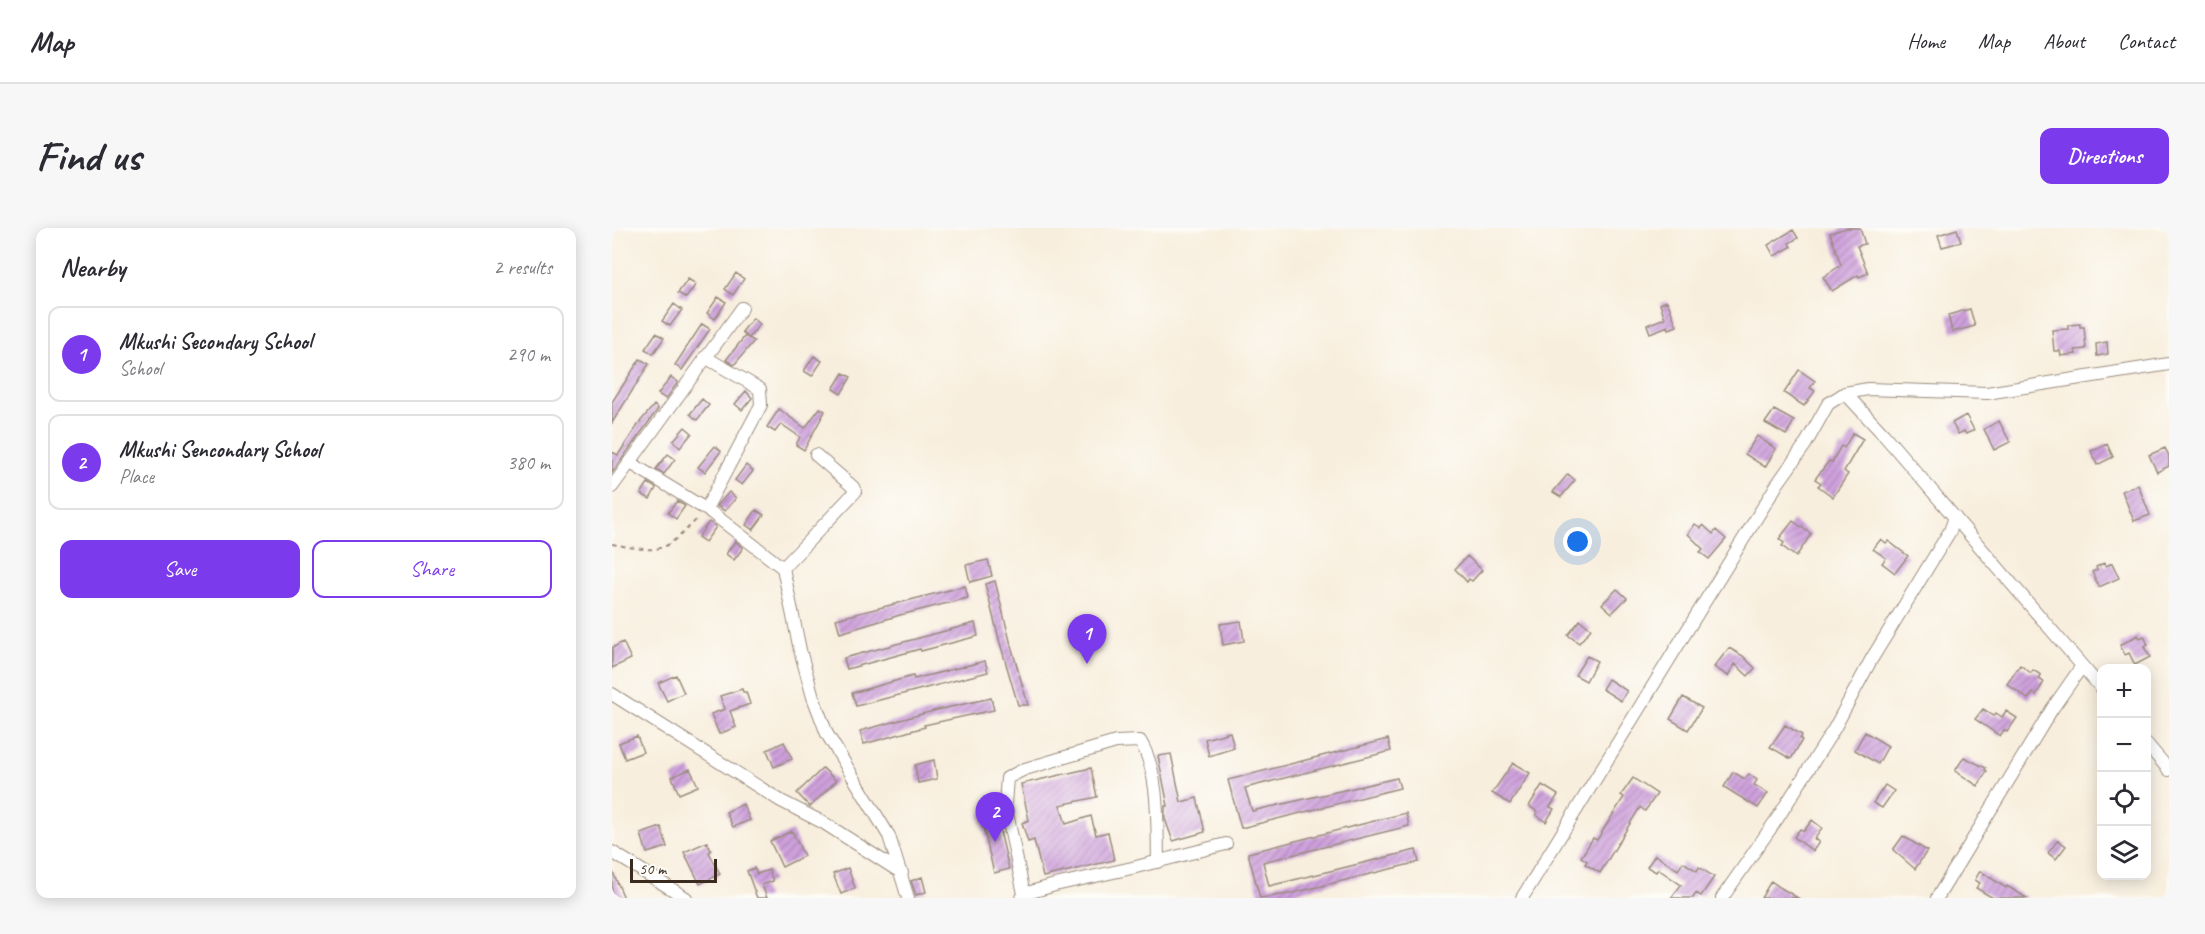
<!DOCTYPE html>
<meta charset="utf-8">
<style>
body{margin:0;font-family:Caveat,sans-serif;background:#f7f7f7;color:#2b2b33}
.controls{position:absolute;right:18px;bottom:18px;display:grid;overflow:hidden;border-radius:12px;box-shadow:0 3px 15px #0003}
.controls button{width:54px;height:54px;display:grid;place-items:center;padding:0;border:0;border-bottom:2px solid #e1e1e2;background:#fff;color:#2b2b33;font:30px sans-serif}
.scale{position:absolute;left:18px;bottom:15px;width:87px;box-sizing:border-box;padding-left:6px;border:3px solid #3b2a1e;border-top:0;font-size:16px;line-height:21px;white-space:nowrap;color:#3b2a1e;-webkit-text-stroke:4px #fdfcf7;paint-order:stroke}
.you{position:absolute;left:966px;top:314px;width:21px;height:21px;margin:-15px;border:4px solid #fff;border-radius:50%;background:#1a73e8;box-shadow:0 0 0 9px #1a73e833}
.badge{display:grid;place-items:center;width:39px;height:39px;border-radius:50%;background:#7c3aed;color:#fff;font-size:20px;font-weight:700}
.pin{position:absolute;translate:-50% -50px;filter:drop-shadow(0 2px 3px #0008)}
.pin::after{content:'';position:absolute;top:32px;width:21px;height:18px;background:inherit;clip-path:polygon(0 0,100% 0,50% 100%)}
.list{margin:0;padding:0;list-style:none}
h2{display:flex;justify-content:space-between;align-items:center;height:78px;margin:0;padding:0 24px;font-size:26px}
h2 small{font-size:20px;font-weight:400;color:#7c7c81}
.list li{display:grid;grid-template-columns:39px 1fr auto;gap:18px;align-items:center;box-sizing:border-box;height:96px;margin:0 12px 12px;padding:0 12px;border:2px solid #e1e1e2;border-radius:12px}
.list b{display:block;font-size:22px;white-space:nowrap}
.list p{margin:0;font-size:20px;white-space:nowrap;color:#7c7c81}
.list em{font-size:20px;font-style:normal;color:#7c7c81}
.actions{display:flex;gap:12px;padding:18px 24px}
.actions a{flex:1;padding:14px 0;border:2px solid #7c3aed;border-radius:12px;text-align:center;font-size:21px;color:#7c3aed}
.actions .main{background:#7c3aed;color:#fff}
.icon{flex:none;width:33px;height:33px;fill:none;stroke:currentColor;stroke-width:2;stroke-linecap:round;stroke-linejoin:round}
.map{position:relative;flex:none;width:1557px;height:670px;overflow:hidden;border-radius:12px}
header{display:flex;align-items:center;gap:36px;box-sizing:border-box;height:84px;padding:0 30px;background:#fff;border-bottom:2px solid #e1e1e2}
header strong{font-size:28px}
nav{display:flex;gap:33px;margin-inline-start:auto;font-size:21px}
.intro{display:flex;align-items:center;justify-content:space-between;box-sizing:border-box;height:144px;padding:0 36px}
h1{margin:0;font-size:42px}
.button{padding:15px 27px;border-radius:12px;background:#7c3aed;color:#fff;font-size:21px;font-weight:700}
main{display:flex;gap:36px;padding:0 36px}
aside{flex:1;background:#fff;border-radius:12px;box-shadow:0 3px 15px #0003}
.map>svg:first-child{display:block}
</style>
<header>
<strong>Map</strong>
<nav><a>Home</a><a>Map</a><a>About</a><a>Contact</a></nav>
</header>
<div class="intro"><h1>Find us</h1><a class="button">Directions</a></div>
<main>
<aside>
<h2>Nearby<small>2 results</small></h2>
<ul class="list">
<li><span class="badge">1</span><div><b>Mkushi Secondary School</b><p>School</p></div><em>290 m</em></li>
<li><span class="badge">2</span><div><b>Mkushi Sencondary School</b><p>Place</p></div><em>380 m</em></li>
</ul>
<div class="actions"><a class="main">Save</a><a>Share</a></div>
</aside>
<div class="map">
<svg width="1557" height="670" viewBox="0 0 1557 670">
<defs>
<pattern id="building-hatch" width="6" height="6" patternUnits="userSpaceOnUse" patternTransform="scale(1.5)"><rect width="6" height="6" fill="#cfa1dd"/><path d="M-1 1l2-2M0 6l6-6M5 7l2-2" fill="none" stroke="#a983b3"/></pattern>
</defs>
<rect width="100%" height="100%" fill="#fdfcf7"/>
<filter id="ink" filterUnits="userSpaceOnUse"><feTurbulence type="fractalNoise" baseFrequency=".0167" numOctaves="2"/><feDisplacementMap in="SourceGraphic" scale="12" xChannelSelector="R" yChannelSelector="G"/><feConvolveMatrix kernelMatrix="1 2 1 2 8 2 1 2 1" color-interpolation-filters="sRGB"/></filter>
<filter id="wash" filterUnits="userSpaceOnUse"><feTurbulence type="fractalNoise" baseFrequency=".008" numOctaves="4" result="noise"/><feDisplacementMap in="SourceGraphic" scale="24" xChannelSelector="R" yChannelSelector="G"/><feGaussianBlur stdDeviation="1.35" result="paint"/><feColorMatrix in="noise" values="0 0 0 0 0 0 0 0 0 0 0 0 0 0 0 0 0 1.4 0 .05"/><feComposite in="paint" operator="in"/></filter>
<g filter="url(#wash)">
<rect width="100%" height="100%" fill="#f8eedd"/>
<g id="blocks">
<!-- building -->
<path fill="url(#building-hatch)" d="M 1234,0 L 1248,0 L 1253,16 L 1245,18 L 1256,45 L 1247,49 L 1246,47 L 1220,63 L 1211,49 L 1229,37 L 1218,5 Z
M 1345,1 L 1349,14 L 1330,19 L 1326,7 Z
M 1181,2 L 1186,10 L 1177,15 L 1179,19 L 1162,28 L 1156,17 Z
M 124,45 L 132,51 L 121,67 L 113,61 Z
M 76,51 L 84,56 L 74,70 L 66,65 Z
M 106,69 L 114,74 L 103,91 L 95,85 Z
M 1055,73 L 1065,98 L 1057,101 L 1056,98 L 1038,105 L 1035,97 L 1053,90 L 1048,76 Z
M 62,76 L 70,82 L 58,98 L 50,93 Z
M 1358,81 L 1363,98 L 1340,104 L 1336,87 Z
M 141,90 L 148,96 L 137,110 L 130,104 Z
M 90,96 L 98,101 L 70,142 L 63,137 Z
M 1468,96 L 1468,99 L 1472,99 L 1474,121 L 1463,122 L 1464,126 L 1449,128 L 1448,123 L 1442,123 L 1440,102 L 1456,101 L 1456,97 Z
M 44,105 L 52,110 L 41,126 L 33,121 Z
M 133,108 L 142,113 L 122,137 L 114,132 Z
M 1495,114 L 1496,126 L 1485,128 L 1484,116 Z
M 202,128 L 210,133 L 200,148 L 192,143 Z
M 28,131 L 37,136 L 0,195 L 0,174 Z
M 1187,142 L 1203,153 L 1198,160 L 1203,163 L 1192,178 L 1172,165 Z
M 231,145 L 239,149 L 229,166 L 221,161 Z
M 59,149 L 66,154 L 54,171 L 46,166 Z
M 134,163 L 140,170 L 130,182 L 123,176 Z
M 90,171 L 97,177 L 85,192 L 78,186 Z
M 42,177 L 46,181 L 0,245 L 0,224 L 6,227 L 28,194 Z
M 208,180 L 213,183 L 192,222 L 184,217 L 188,209 L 169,196 L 163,204 L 155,199 L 167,181 L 193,200 Z
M 1162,182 L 1182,193 L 1174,207 L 1153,195 Z
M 1354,187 L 1362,202 L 1354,206 L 1352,203 L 1346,206 L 1340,195 Z
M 1387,193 L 1398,214 L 1382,222 L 1372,201 Z
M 73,199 L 80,205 L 68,220 L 61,213 Z
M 1241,205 L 1251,211 L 1232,243 L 1236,246 L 1221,269 L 1206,258 L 1209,255 L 1203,251 L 1217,233 L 1220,234 L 1229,218 L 1232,220 Z
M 1145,208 L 1164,221 L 1153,239 L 1133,226 Z
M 1495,216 L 1501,229 L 1485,237 L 1479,223 Z
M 103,218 L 109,223 L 93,244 L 86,239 Z
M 1553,220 L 1557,228 L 1557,238 L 1545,244 L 1537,227 Z
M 56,226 L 63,231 L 52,246 L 44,241 Z
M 134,237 L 141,243 L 130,257 L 123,252 Z
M 956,246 L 963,252 L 949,269 L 941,264 Z
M 36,255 L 44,260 L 38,271 L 29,266 Z
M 1526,257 L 1538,287 L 1522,293 L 1510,263 Z
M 117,264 L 124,270 L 113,283 L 105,278 Z
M 65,273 L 73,278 L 64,291 L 56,285 Z
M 144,282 L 152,287 L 141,302 L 134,297 Z
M 1181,293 L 1199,306 L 1184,329 L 1170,318 L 1172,315 L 1167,311 Z
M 97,294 L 104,299 L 93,314 L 86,309 Z
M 1083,296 L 1089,300 L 1091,297 L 1101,306 L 1104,302 L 1114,311 L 1097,331 L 1088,324 L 1091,321 L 1076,306 Z
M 1269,311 L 1274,315 L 1276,313 L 1296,328 L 1283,345 L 1270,335 L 1274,330 L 1261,321 Z
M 123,313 L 131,320 L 122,332 L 114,326 Z
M 855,328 L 870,342 L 860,353 L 857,351 L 855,354 L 843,341 Z
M 376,332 L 380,348 L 358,354 L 354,337 Z
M 1492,335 L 1494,338 L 1500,335 L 1507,350 L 1487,359 L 1480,344 L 1485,342 L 1484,339 Z
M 383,353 L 400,421 L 416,477 L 406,477 L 388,415 L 373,356 Z
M 353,358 L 356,370 L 288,387 L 228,405 L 224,391 Z
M 1005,361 L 1015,370 L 1000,385 L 990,376 Z
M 968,392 L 979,401 L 967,415 L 956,407 Z
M 629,393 L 632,413 L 611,417 L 608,396 Z
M 363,395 L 366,408 L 309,423 L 308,421 L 235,441 L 232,430 Z
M 1526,407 L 1528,410 L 1532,408 L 1536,417 L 1532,419 L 1538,429 L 1523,437 L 1517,425 L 1513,427 L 1508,417 Z
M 11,414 L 19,431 L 0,440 L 0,420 Z
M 1117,420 L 1131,428 L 1143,440 L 1136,448 L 1123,436 L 1116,448 L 1102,439 Z
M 975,428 L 985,433 L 974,453 L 963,447 Z
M 373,433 L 376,444 L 244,478 L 240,465 L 301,448 L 302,451 Z
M 1408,437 L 1419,445 L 1421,442 L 1429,447 L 1427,451 L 1432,454 L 1424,467 L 1421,465 L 1416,471 L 1395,456 Z
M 64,447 L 72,465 L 55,473 L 46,455 Z
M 996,451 L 1015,463 L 1009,473 L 990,461 Z
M 130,461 L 131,464 L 134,464 L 138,476 L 118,483 L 124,499 L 107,506 L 99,486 L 113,481 L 108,468 Z
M 1071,469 L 1090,480 L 1076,502 L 1058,491 Z
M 379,470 L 382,482 L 312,497 L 313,499 L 252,516 L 248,503 L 321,483 Z
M 1371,481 L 1382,488 L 1384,485 L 1390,489 L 1394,483 L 1405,490 L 1395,504 L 1392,502 L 1388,508 L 1363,491 Z
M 1173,497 L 1190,507 L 1188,511 L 1190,512 L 1179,531 L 1158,519 Z
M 618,504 L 622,520 L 597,528 L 593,511 Z
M 1253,504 L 1276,518 L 1266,536 L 1243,522 Z
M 25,508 L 31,524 L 13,531 L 7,515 Z
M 776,511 L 779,523 L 633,560 L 640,583 L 785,550 L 788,560 L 629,600 L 616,552 Z
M 172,514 L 180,531 L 162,539 L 155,522 Z
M 559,526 L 569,574 L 585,570 L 593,604 L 561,613 L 553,591 L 553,578 L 556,578 L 546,528 Z
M 1352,529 L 1374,540 L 1373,542 L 1375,543 L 1366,558 L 1343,543 Z
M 322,532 L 325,551 L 306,555 L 303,537 Z
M 901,535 L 918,545 L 898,576 L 880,565 Z
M 211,540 L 224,553 L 198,579 L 185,565 Z
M 479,540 L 485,569 L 448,577 L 454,596 L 479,588 L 484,607 L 496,604 L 502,632 L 431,649 L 422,612 L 416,614 L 410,595 L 417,592 L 409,556 Z
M 78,541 L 86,558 L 67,566 L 60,549 Z
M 1121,544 L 1133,551 L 1137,546 L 1145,552 L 1142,557 L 1156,565 L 1146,580 L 1112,559 Z
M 1021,550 L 1045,566 L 1033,583 L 1028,579 L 988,645 L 973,636 L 975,633 L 969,629 L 981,610 L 985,612 L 1012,569 L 1009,567 Z
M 930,557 L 946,567 L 938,579 L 942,581 L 934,594 L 924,587 L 926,584 L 917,578 Z
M 1273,557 L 1282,563 L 1270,580 L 1261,575 Z
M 131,576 L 138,592 L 121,599 L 114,584 Z
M 383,582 L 397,641 L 382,645 L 368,586 Z
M 794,585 L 797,598 L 651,634 L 657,658 L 804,622 L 807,634 L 677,666 L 648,670 L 636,625 Z
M 1200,592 L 1210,600 L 1202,611 L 1207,614 L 1201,623 L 1182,609 L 1188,601 L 1192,603 Z
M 49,599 L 55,619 L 35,625 L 29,606 Z
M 180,603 L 192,628 L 170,639 L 158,613 Z
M 1291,608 L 1315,623 L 1303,641 L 1281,622 Z
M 1446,612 L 1454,618 L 1444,631 L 1436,625 Z
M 95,614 L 99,623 L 97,624 L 108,646 L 88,656 L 72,624 Z
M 1043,627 L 1066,642 L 1071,634 L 1085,643 L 1087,639 L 1102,649 L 1089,668 L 1084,665 L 1081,670 L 1059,670 L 1069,657 L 1046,641 L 1044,644 L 1035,639 Z
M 142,640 L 145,646 L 157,642 L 161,653 L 150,657 L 155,670 L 145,670 L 135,643 Z
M 236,640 L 243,660 L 229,666 L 221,646 Z
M 0,642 L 12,670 L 0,670 Z
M 1368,643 L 1394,660 L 1395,658 L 1415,670 L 1381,670 L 1364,660 L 1368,655 L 1363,652 Z
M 310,649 L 314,664 L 304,667 L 299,653 Z
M 1159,653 L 1169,660 L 1186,670 L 1149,670 Z"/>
</g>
</g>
<g filter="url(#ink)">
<use href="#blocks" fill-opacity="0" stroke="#9a8c7e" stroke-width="1.5"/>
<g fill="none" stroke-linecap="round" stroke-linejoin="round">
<!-- minor casing -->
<g stroke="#9a8c7e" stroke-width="14">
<path id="minor" d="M 93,129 L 148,161 L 149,177 L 94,281
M 1233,165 L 1272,207 L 1490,461
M 17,234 L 100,285 L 171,340 L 188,422 L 201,469 L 215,506 L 277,608 L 296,670
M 0,259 L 130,80
M 171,340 L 243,264 L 241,259 L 204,227
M 0,466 L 169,573 L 212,595 L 290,645
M 1534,515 L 1557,542
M 0,624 L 74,670
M 412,666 L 393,576 L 395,550 L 413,541 L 504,514 L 528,513 C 548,545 545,596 546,634
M 410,670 L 412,666 L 443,657 L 520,640 L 614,616
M 910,670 L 1166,255 L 1193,217 L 1216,176 L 1233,165 L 1256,161 L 1375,165 L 1557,136
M 1110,670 L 1165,591 L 1222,501 L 1259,432 L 1338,303 L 1343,289
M 1325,670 L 1440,481 L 1470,438"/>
</g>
<!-- path -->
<path stroke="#9a8c7e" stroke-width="2" stroke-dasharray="4.5 4.5" stroke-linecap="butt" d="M 0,316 C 50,325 50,326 86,290"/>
<!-- minor -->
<use href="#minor" stroke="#fff" stroke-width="12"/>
</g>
</g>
</svg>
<div class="controls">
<button>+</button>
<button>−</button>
<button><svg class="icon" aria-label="locate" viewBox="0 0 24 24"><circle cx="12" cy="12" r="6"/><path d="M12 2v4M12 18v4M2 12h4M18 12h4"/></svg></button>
<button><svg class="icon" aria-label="layers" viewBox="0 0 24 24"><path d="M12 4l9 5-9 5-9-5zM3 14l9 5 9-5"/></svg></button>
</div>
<div class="scale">50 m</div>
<div class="you"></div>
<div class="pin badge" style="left:475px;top:436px">1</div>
<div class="pin badge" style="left:383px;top:614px">2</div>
</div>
</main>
